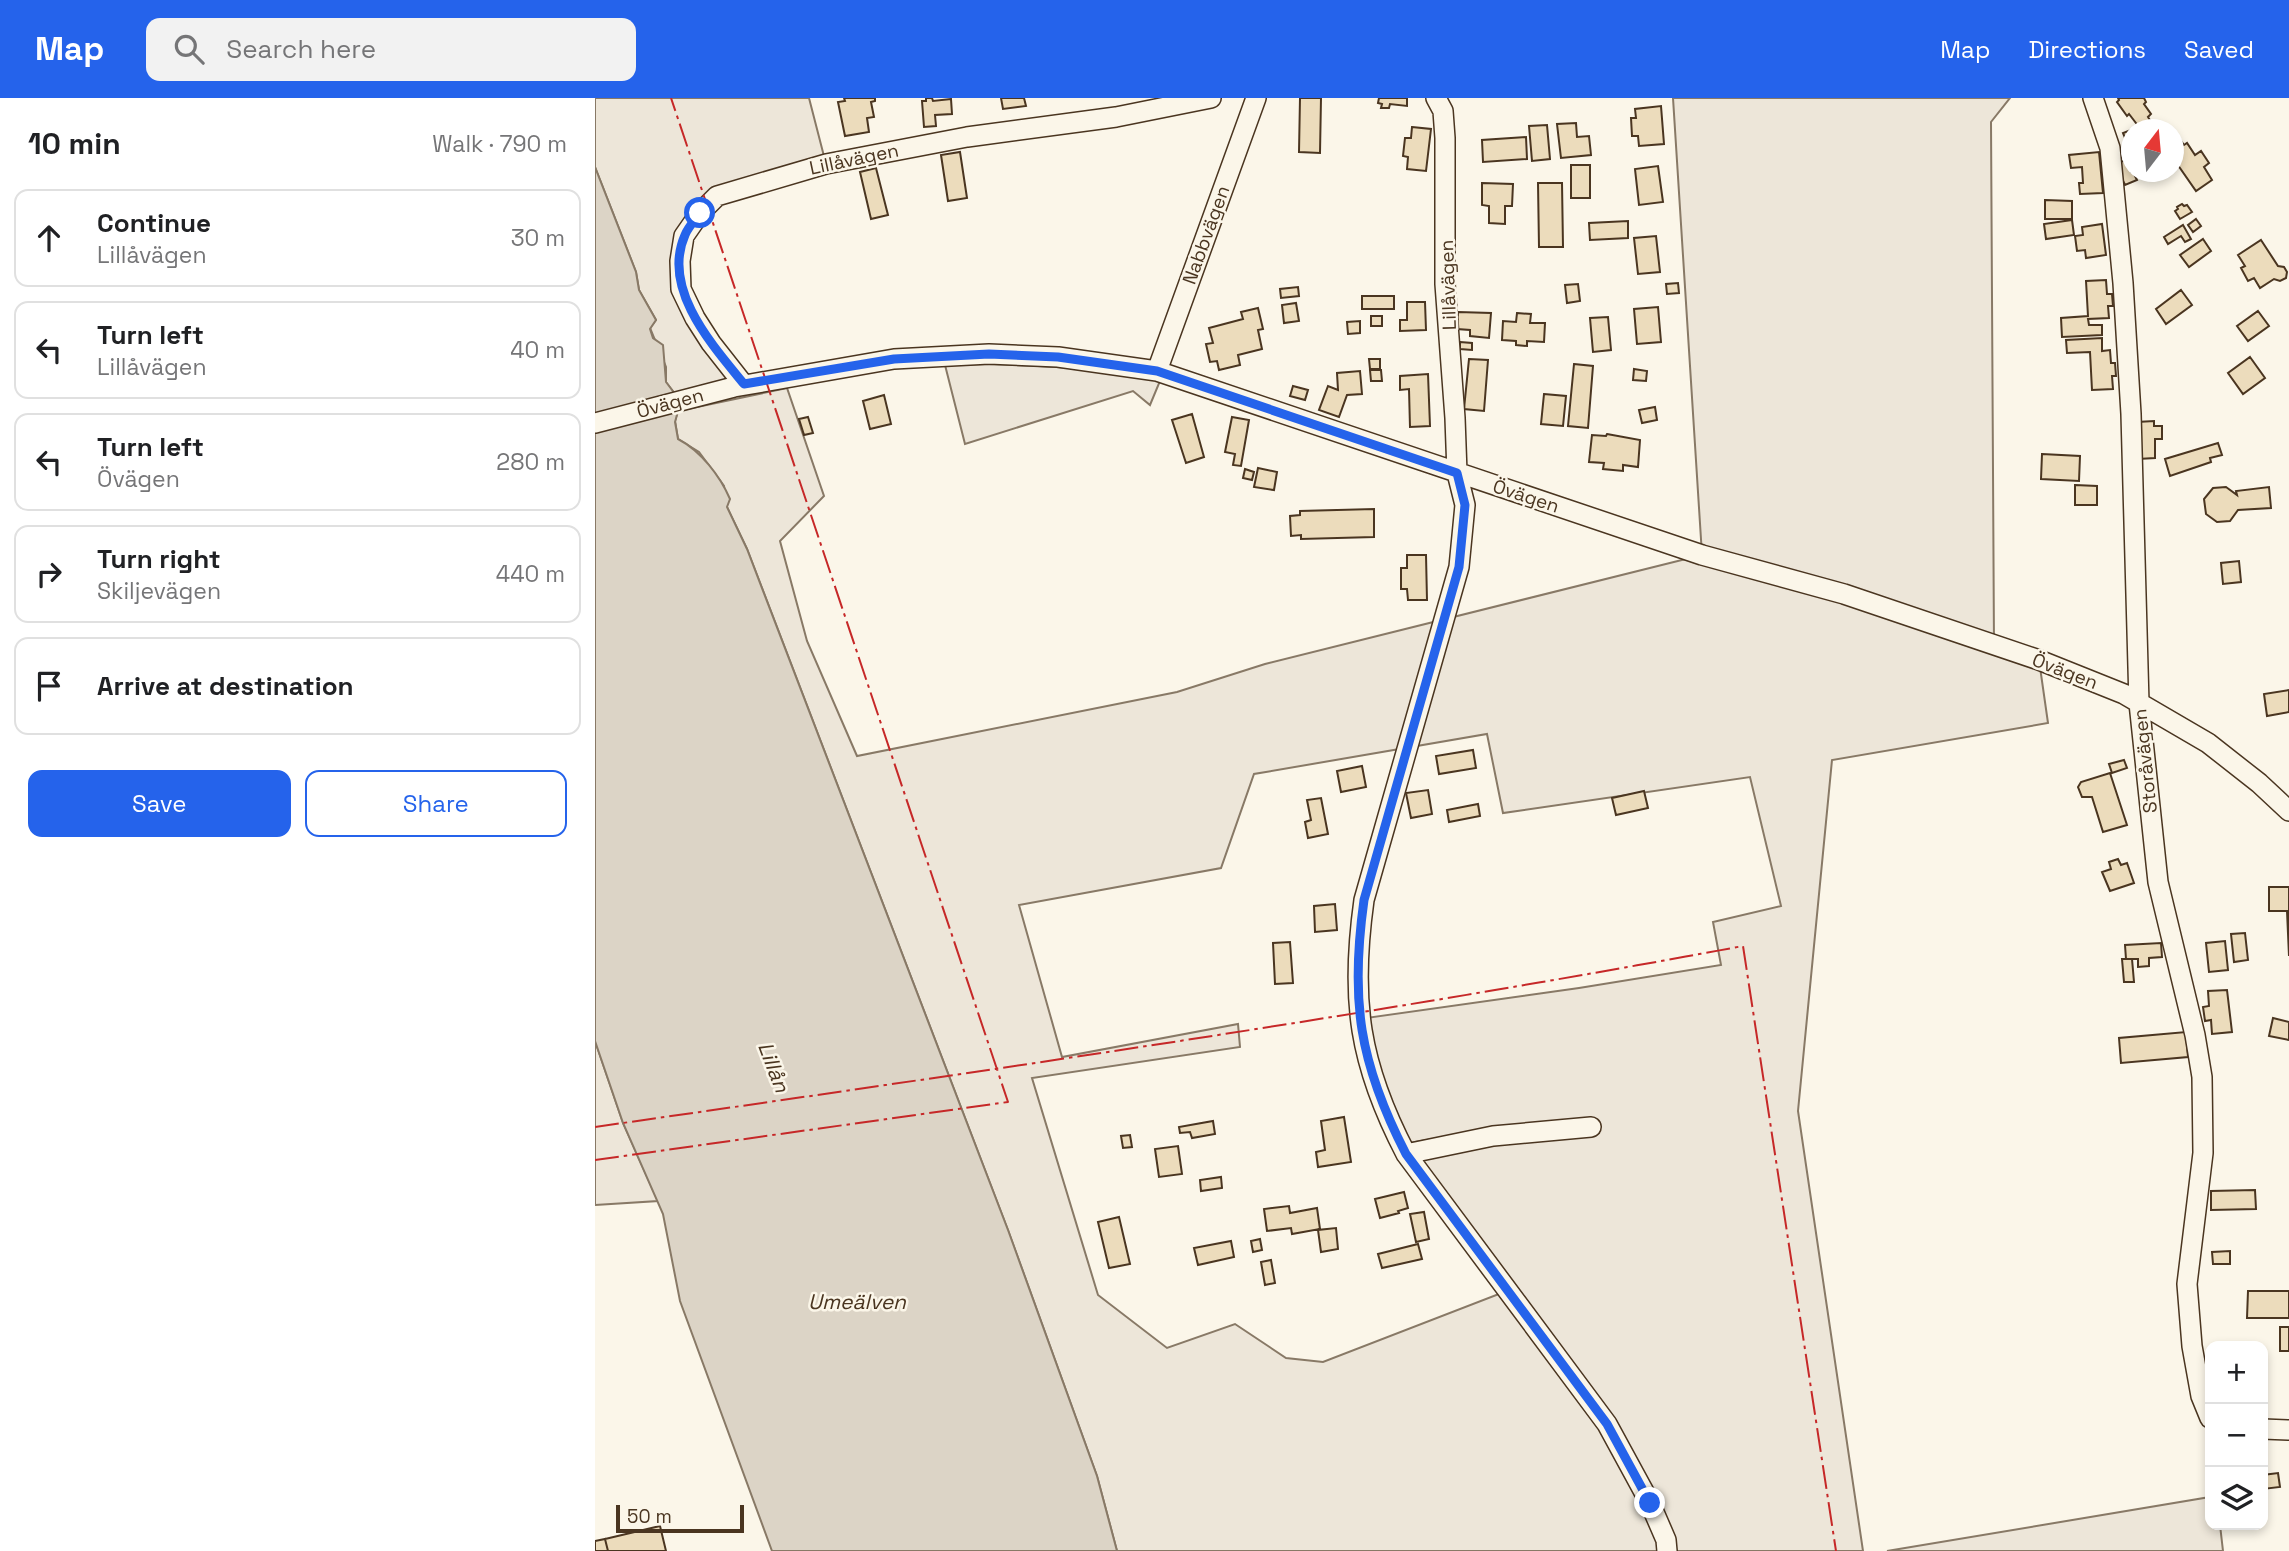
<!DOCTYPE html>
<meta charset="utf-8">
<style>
body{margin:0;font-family:"Space Grotesk",sans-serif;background:#f2f2f2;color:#202124}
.controls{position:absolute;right:21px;bottom:21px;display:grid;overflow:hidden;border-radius:14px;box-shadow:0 4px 10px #0003}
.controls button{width:63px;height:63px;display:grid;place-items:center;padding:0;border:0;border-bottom:2px solid #e0e0e0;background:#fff;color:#202124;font:35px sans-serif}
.compass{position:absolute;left:1526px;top:21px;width:63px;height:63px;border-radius:50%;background:#fff;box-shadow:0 4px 10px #0003;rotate:16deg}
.scale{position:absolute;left:21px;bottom:18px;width:128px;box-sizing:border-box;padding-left:7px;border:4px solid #4a3520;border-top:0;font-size:19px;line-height:24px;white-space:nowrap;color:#4a3520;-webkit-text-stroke:5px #fbf6e9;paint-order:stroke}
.stop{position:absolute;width:21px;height:21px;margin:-16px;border:5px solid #2563eb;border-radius:50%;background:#fff}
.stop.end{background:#2563eb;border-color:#fff;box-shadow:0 2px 7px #0008}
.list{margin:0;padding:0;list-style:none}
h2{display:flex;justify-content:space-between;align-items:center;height:91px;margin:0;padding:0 28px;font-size:30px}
h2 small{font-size:23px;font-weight:400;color:#757577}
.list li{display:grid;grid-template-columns:46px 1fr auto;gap:21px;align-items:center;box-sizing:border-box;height:98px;margin:0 14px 14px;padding:0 14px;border:2px solid #e0e0e0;border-radius:14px}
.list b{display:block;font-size:26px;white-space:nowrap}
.list p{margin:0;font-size:23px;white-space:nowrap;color:#757577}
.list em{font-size:23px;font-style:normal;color:#757577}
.actions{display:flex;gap:14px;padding:21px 28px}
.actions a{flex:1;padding:16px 0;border:2px solid #2563eb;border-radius:14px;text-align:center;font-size:24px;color:#2563eb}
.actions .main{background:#2563eb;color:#fff}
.icon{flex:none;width:38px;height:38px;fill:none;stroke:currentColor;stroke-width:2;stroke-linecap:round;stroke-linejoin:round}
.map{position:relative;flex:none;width:1694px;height:1453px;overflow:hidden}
header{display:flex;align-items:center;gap:42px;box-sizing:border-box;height:98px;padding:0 35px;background:#2563eb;color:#fff}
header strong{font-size:33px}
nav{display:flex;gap:38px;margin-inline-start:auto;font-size:24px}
.search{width:490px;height:63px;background:#f2f2f2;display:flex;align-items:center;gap:18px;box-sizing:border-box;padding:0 24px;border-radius:14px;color:#757577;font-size:26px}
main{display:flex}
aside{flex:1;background:#fff}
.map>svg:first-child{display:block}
</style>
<header>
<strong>Map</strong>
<div class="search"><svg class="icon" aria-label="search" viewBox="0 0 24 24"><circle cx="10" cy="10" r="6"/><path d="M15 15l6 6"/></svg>Search here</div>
<nav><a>Map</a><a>Directions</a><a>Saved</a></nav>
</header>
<main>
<aside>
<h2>10 min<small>Walk · 790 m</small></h2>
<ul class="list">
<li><svg class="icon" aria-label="ahead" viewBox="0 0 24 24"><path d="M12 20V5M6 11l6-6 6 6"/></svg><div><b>Continue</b><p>Lillåvägen</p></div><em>30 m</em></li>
<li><svg class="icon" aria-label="left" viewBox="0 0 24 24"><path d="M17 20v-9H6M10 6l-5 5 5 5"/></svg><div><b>Turn left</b><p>Lillåvägen</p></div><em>40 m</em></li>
<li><svg class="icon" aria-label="left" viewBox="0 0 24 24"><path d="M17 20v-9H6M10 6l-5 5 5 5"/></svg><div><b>Turn left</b><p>Övägen</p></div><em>280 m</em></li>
<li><svg class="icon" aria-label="right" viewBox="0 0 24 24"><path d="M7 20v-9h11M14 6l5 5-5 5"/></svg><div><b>Turn right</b><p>Skiljevägen</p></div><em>440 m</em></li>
<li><svg class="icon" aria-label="arrive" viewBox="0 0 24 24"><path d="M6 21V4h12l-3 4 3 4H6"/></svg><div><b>Arrive at destination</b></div></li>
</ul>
<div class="actions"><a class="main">Save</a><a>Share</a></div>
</aside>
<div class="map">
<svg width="1694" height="1453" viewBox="0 0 1694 1453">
<rect width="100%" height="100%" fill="#fbf6e9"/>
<!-- green -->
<path fill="#ede6d9" stroke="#887966" stroke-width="2" fill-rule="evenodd" d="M 0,0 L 214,0 L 231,66 L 122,98 L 89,138 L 86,191 L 149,287 L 80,296 L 71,284 L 71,269 L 55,230 L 61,222 L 44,192 L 41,174 L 0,69 Z
M 1078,0 L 1415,0 L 1396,24 L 1399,547 L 1444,562 L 1453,625 L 1237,662 L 1203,1013 L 1268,1453 L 522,1453 L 502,1378 L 413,1132 L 152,451 L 132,409 L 129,388 L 104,354 L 83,341 L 80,323 L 83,313 L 192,290 L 229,398 L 185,443 L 212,543 L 262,658 L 582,594 L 670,566 L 1107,457 ZM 892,636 L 908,715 L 1155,679 L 1186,808 L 1118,824 L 1126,867 L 984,890 L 771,920 L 779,963 L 814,1045 L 897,1031 L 1002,1024 L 1004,1035 L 897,1043 L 822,1058 L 904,1196 L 728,1264 L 691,1260 L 640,1226 L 572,1250 L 503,1197 L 437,980 L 645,949 L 643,926 L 467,959 L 424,807 L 626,770 L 659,676 Z
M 394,266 C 451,268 509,270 565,283 L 555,307 L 538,293 L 370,346 L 350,267 Z
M 0,943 L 28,1025 L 63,1103 L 0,1107 Z
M 1615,1399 L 1615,1427 L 1625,1427 L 1628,1453 L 1292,1453 Z"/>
<!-- water -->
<path fill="#dcd4c6" stroke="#887966" stroke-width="2" d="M 0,69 L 41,174 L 44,192 L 61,222 L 55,231 L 58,240 L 68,247 L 71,284 L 80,296 L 83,313 L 80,324 L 83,341 C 106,353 125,378 135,401 L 132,409 L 152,451 L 413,1132 L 502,1378 L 522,1453 L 177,1453 L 85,1203 L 68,1116 L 28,1025 L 0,943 Z"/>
<!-- building -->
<path fill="#ecdcbc" stroke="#4a3520" stroke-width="2" d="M 249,0 L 280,0 L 280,3 L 276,4 L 279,19 L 272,20 L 274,34 L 250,38 L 243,4 L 250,3 Z
M 331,0 L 337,0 L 338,3 L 356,1 L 357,16 L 340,17 L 341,28 L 329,29 L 327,3 L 331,3 Z
M 406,0 L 429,0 L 431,8 L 408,11 Z
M 705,0 L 726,0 L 725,55 L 704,54 Z
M 784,0 L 812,0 L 812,8 L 795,6 L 794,10 L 786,10 L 787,6 L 783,5 Z
M 1523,0 L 1549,0 L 1551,4 L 1549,6 L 1556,16 L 1553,19 L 1561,32 L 1537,32 L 1544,29 L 1534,16 L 1532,18 L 1522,4 L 1524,2 Z
M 1066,8 L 1069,46 L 1044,48 L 1043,38 L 1037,38 L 1036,20 L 1041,20 L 1040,11 Z
M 981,25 L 982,39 L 994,38 L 996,57 L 966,60 L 962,26 Z
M 952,27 L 955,61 L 937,63 L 934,28 Z
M 817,29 L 836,31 L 831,73 L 812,71 L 813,59 L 808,58 L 810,40 L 816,40 Z
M 1536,32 L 1536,45 L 1533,47 L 1528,35 Z
M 1582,37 L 1589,47 L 1592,45 L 1600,57 L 1606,53 L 1614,65 L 1609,69 L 1617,82 L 1601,93 L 1578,60 L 1578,38 Z
M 931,39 L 932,61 L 888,64 L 887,42 Z
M 365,54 L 372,100 L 353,103 L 346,57 Z
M 1504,54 L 1508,95 L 1485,96 L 1484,85 L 1488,85 L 1487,69 L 1476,70 L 1474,57 Z
M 1536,60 L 1536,74 L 1545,74 L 1539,76 L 1542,82 L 1530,87 L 1520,66 Z
M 976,67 L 995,67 L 995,100 L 976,100 Z
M 1063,68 L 1068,104 L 1044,107 L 1040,71 Z
M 281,70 L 293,117 L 276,121 L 265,74 Z
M 887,85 L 918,86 L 917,108 L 910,108 L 910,126 L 894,125 L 894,108 L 887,107 Z
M 943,85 L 967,85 L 968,149 L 944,149 Z
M 1450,102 L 1477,103 L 1477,121 L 1450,121 Z
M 1587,106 L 1589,108 L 1592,107 L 1597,114 L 1585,121 L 1580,113 L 1583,111 L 1582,109 Z
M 1601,121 L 1606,128 L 1598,134 L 1593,127 Z
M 1477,122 L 1479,137 L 1451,141 L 1449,126 Z
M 1033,123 L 1033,140 L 995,142 L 994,125 Z
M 1507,126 L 1511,157 L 1491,160 L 1490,152 L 1482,153 L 1480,138 L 1488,137 L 1487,129 Z
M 1588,127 L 1596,141 L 1590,144 L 1586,138 L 1573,146 L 1569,139 Z
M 1061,138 L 1065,174 L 1043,176 L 1039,140 Z
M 1608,141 L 1616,153 L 1594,169 L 1585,157 Z
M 1666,142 L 1683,168 L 1689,169 L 1692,174 L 1691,180 L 1685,183 L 1679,181 L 1665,190 L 1659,180 L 1653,183 L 1646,170 L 1650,168 L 1643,157 Z
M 1511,182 L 1512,196 L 1517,196 L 1518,208 L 1513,208 L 1514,220 L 1493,221 L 1494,227 L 1507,227 L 1507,237 L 1467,239 L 1466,220 L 1493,218 L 1491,183 Z
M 1083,185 L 1084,195 L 1072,196 L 1071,186 Z
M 983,186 L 985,203 L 972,205 L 970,187 Z
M 703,189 L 704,198 L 686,200 L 685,191 Z
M 1586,192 L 1597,207 L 1571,226 L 1561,211 Z
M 767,198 L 799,198 L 799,211 L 767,211 Z
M 812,204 L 830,204 L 831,232 L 805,233 L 805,222 L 812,222 Z
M 701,205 L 704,223 L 689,225 L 687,207 Z
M 1063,209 L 1066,244 L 1042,246 L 1039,211 Z
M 663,210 L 668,231 L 663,232 L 667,251 L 643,257 L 645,267 L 624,272 L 622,263 L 615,264 L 611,246 L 618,245 L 614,230 L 648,221 L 646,214 Z
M 1663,213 L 1674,228 L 1653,243 L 1642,228 Z
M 863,214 L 896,215 L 894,240 L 875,238 L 875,232 L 862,231 Z
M 922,215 L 936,216 L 935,225 L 950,225 L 949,244 L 932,243 L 932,248 L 921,247 L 921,243 L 907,242 L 908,223 L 921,224 Z
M 776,218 L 787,218 L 787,228 L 776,228 Z
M 1013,219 L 1016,252 L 998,254 L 995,220 Z
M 765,223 L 765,235 L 753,236 L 752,224 Z
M 1507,240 L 1507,253 L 1515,252 L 1516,265 L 1520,265 L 1521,278 L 1517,278 L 1518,291 L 1497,292 L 1495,254 L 1472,255 L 1471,242 Z
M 865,244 L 877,245 L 877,252 L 865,251 Z
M 1655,259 L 1670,280 L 1648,296 L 1633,275 Z
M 774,261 L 785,261 L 785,271 L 775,271 Z
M 874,261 L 893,262 L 889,313 L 869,311 Z
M 979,266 L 998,268 L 993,330 L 973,328 Z
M 1039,271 L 1052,273 L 1051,283 L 1038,282 Z
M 775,272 L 786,272 L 787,283 L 776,283 Z
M 765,273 L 767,296 L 752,297 L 744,319 L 724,312 L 733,288 L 743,292 L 742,275 Z
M 833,276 L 835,328 L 815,329 L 814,291 L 805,292 L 805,278 Z
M 698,288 L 713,292 L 710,302 L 695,298 Z
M 949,296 L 971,298 L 968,328 L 946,326 Z
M 289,297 L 296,326 L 275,331 L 268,303 Z
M 1060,309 L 1062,322 L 1047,325 L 1044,312 Z
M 597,316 L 609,359 L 591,365 L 577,322 Z
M 213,319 L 218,335 L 209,337 L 204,321 Z
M 637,319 L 654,322 L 646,368 L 638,367 L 640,356 L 630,354 Z
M 1559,323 L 1559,328 L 1567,328 L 1567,341 L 1560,341 L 1560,360 L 1543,361 L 1542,324 Z
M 1012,336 L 1045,342 L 1043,369 L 1028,367 L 1028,373 L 1008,371 L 1009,365 L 994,364 L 997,337 L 1011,338 Z
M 1623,345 L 1627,357 L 1615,360 L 1616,364 L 1575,378 L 1570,361 Z
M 1447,356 L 1485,358 L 1484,383 L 1446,381 Z
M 663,370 L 682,374 L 679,392 L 659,389 Z
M 650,371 L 659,374 L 657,382 L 648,380 Z
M 1480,387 L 1502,388 L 1502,407 L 1480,407 Z
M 1631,389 L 1642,397 L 1641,393 L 1674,389 L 1676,410 L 1643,412 L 1635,423 L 1622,424 L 1611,416 L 1609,401 L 1618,390 Z
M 779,411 L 779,439 L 706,441 L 706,437 L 696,438 L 695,418 L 705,417 L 705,413 Z
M 812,457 L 831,457 L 832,502 L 813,502 L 812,491 L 806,491 L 806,470 L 812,470 Z
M 1644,463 L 1646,484 L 1628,486 L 1626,465 Z
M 1694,592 L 1694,614 L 1672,618 L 1669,596 Z
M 878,652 L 881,670 L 844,676 L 841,658 Z
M 1529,662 L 1532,670 L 1517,675 L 1514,666 Z
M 767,668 L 771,689 L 746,694 L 742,673 Z
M 1515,675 L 1532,727 L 1508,734 L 1497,699 L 1487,699 L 1483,689 L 1486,684 Z
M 833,692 L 837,716 L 816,720 L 811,695 Z
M 1049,693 L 1053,710 L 1021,717 L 1017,700 Z
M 726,700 L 733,736 L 713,740 L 710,724 L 716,722 L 712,702 Z
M 883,706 L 885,718 L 854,724 L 852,712 Z
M 1523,761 L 1526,767 L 1532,765 L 1539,785 L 1515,793 L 1507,774 L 1516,771 L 1514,764 Z
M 1674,789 L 1694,789 L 1694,858 L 1692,813 L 1674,813 Z
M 740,806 L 742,832 L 720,834 L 719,808 Z
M 1650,835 L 1653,862 L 1639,864 L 1636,836 Z
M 1630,843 L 1633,872 L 1614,874 L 1611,845 Z
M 695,844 L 698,885 L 680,886 L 678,845 Z
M 1566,845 L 1567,859 L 1554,860 L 1554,868 L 1543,869 L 1543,861 L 1531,861 L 1530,847 Z
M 1527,861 L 1537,861 L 1539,884 L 1529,884 Z
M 1632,892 L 1637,934 L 1617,936 L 1616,922 L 1610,923 L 1608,909 L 1614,908 L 1613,893 Z
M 1678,920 L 1694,924 L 1694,942 L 1674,938 Z
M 1591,934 L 1593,959 L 1526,965 L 1524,940 Z
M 749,1019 L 756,1064 L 723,1069 L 721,1054 L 730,1052 L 726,1023 Z
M 618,1023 L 620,1036 L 597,1040 L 595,1034 L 585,1035 L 584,1029 Z
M 535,1037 L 537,1049 L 528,1050 L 526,1038 Z
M 583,1048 L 587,1076 L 564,1079 L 560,1051 Z
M 626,1079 L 627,1090 L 606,1093 L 605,1082 Z
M 1660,1092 L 1661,1111 L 1616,1112 L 1616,1093 Z
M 809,1094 L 813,1110 L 803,1113 L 804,1115 L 785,1120 L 780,1101 Z
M 694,1108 L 695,1115 L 722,1110 L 725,1131 L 697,1136 L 696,1130 L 672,1133 L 669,1111 Z
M 829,1114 L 834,1141 L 821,1144 L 815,1116 Z
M 524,1119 L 535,1166 L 514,1170 L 503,1124 Z
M 741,1130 L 743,1151 L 726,1154 L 723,1132 Z
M 665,1141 L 667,1152 L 658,1154 L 656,1143 Z
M 636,1143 L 639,1159 L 603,1167 L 599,1150 Z
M 823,1146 L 827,1161 L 787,1170 L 783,1156 Z
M 1635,1153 L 1635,1166 L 1618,1166 L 1617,1154 Z
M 676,1162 L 680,1185 L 670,1187 L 666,1164 Z
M 1653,1193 L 1694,1193 L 1694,1220 L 1652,1220 Z
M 1685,1229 L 1694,1229 L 1694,1253 L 1685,1253 Z
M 1683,1375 L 1685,1389 L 1668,1391 L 1668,1377 Z
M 65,1428 L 71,1453 L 13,1453 L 10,1441 Z
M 10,1441 L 13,1453 L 0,1453 L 0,1443 Z"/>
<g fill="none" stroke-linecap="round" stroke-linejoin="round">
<!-- minor casing -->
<g stroke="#4a3520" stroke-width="22">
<path id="minor" d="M 841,0 L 848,13 L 850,40 L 850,186 L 860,320 L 862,375 L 870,407 L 864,469 L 769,802 C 755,902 764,966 811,1056 L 1012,1326 L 1055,1405 L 1071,1442 L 1072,1453
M 1498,0 L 1515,50 L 1528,185 L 1536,316 L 1544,605 L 1563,784 L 1600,937 L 1607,979 L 1608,1055 L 1592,1186 L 1597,1248 L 1606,1298 L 1615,1320
M 562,273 L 661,0
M 149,287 L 116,245 L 100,220 L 86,191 L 85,163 L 89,138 L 105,115 L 122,98 L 231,66 L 372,39 L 521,19 L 616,0
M 0,325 L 139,289 L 299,261 L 394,256 L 463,259 L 562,273 L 1107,457 L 1249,496 L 1444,562 L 1529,596 L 1613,645 L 1664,685 L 1694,713
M 811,1056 L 898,1038 L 996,1029
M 1668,1331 L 1694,1332"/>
</g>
<!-- minor -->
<use href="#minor" stroke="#fbf6e9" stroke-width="19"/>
<!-- power -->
<path stroke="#c62828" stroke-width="2" stroke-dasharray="24 5 3.5 5" stroke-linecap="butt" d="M 0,1029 C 383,974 767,919 1148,848 L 1241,1453
M 0,1062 L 413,1004 L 76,0"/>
</g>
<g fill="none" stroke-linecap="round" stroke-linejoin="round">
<!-- route -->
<path stroke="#2563eb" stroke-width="9" d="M 105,115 C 100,122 93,129 90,137 C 66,191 118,248 149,286 L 299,261 L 394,256 L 463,259 L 562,273 L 862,375 L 870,407 L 864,469 L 769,802 C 755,902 764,965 811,1056 L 1012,1326 L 1055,1405"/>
</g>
<g text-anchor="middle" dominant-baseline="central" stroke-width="5" stroke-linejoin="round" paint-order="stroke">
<!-- street labels -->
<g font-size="19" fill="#4a3520" stroke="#fbf6e9">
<text transform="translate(259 61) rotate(-12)">Lillåvägen</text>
<text transform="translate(611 137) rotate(-70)">Nabbvägen</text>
<text transform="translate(853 187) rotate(-92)">Lillåvägen</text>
<text transform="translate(75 305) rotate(-15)">Övägen</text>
<text transform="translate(931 398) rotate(18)">Övägen</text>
<text transform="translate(1470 573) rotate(21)">Övägen</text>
<text transform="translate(1550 663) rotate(-96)">Storåvägen</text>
</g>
<!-- water labels -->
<g font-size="21" font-style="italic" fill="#4a3520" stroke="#fbf6e9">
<text transform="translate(179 969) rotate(69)">Lillån</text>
<text x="262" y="1203">Umeälven</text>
</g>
</g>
</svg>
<div class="controls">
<button>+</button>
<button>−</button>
<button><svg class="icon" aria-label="layers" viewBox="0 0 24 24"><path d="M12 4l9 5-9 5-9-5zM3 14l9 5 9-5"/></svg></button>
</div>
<svg class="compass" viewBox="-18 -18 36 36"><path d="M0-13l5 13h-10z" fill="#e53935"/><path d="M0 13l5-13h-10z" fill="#757577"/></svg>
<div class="scale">50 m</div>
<div class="stop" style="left:105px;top:115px"></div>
<div class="stop end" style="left:1055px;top:1405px"></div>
</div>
</main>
